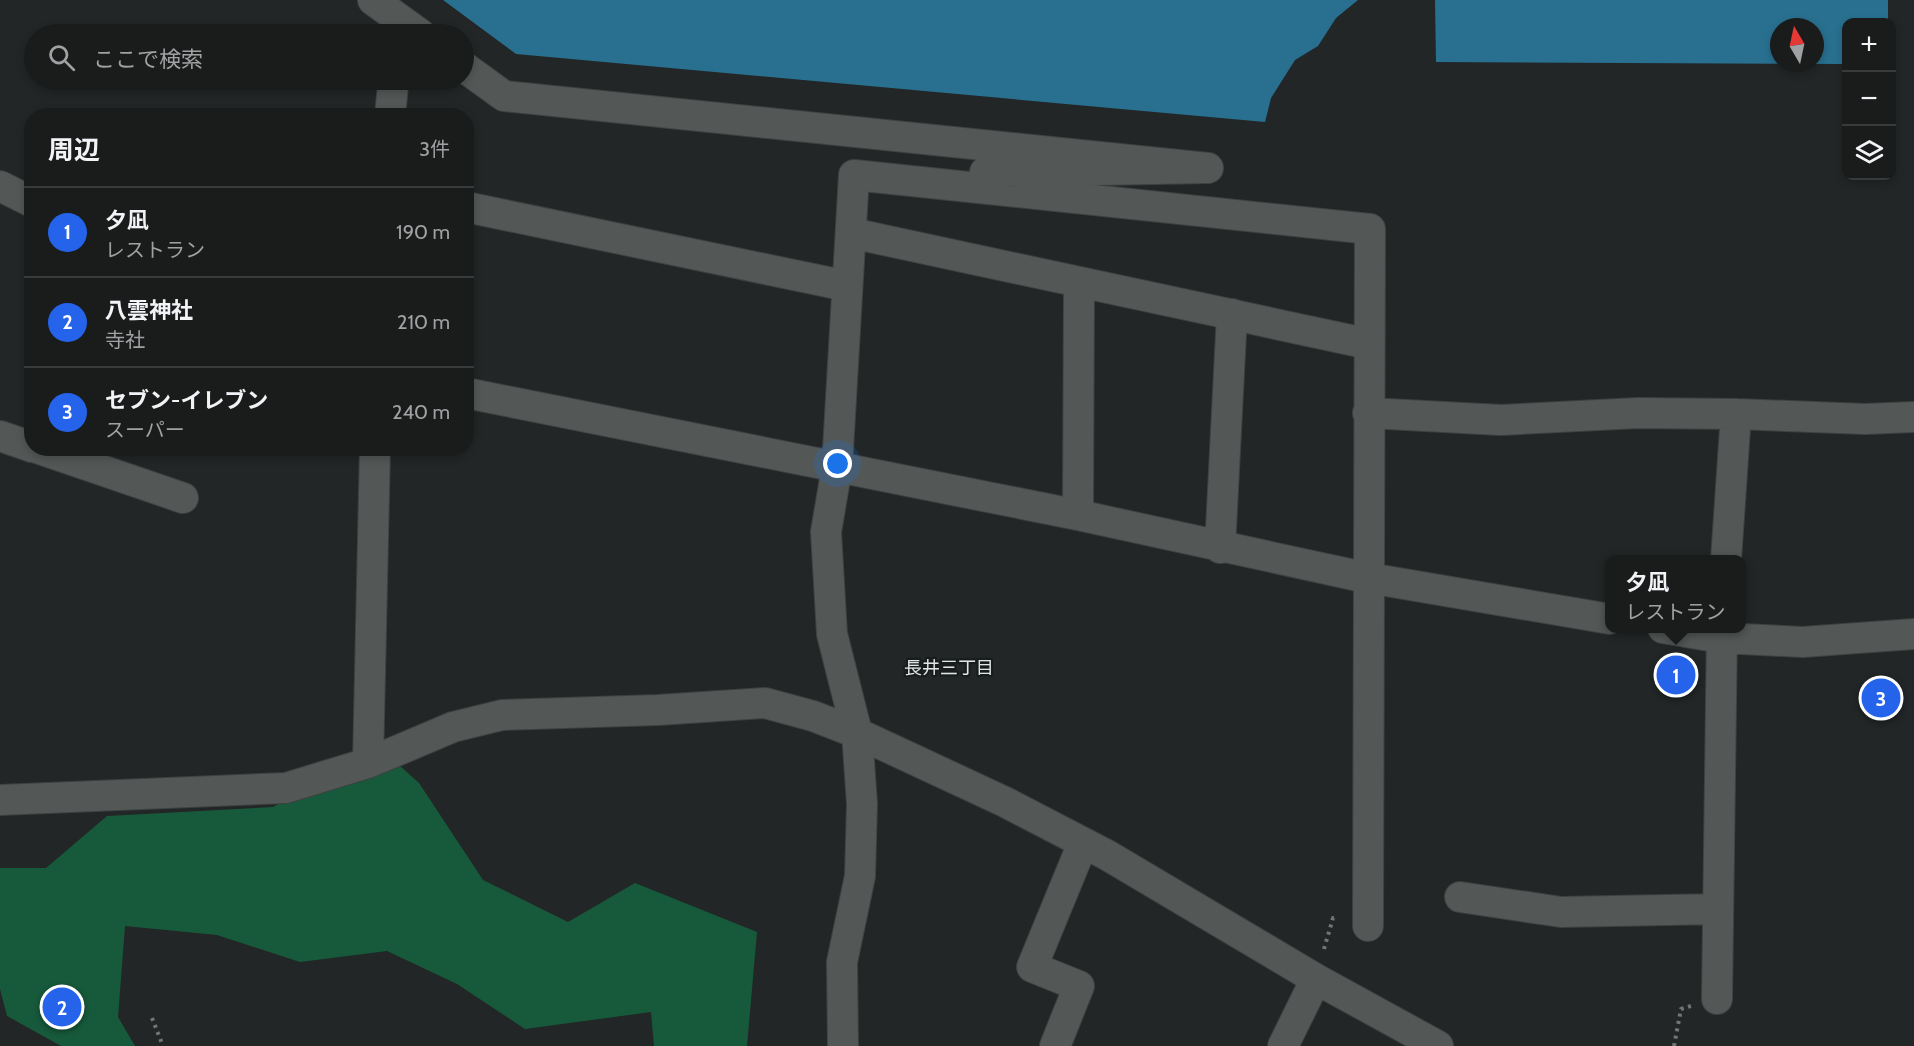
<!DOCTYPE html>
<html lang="ja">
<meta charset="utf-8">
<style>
body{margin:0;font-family:Cabin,"Noto Sans JP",sans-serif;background:#272929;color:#f1f3f6}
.controls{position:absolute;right:18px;top:18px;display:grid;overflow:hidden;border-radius:12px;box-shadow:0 3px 9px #0003}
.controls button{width:54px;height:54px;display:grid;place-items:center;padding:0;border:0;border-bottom:2px solid #383a3b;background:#1a1c1c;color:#f1f3f6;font:30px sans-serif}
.compass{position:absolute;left:1770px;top:18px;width:54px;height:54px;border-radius:50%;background:#1a1c1c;box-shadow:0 3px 9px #0003;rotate:351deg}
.you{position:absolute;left:838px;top:464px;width:21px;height:21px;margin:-15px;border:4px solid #fff;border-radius:50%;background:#1a73e8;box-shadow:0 0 0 9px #1a73e833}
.badge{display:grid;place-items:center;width:39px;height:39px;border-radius:50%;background:#2563eb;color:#fff;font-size:20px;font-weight:700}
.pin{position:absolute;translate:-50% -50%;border:3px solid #fff;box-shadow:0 2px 6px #0006}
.popup{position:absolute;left:1605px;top:555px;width:141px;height:78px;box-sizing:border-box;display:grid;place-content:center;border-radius:12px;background:#1a1c1c;filter:drop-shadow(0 2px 4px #0005);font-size:20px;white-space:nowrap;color:#9fa1a3}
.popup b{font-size:22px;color:#f1f3f6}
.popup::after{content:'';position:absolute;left:50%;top:100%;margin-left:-12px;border:12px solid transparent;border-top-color:#1a1c1c}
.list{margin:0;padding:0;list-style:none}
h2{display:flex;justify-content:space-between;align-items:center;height:78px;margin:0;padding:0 24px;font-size:26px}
h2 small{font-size:20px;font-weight:400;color:#9fa1a3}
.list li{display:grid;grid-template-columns:39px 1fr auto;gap:18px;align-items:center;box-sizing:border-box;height:90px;padding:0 24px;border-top:2px solid #383a3b}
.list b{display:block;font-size:22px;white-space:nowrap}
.list p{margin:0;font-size:20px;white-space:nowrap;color:#9fa1a3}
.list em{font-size:20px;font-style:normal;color:#9fa1a3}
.icon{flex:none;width:33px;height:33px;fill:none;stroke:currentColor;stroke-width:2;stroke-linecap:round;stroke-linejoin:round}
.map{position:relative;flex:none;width:1914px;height:1046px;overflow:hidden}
.search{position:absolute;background:#1a1c1c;box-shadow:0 3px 9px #0003;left:24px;top:24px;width:450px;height:66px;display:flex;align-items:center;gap:15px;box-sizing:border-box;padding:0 21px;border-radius:33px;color:#9fa1a3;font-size:22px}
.panel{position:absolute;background:#1a1c1c;box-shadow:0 3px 9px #0003;left:24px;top:108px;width:450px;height:348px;border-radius:24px}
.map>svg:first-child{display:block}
</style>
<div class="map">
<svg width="1914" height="1046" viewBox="0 0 1914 1046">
<rect width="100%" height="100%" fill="#222626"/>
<!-- green -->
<path fill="#175a3b" d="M 379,747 L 419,783 L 483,880 L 568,922 L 635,883 L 757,932 L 747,1046 L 654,1046 L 651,1012 L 525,1029 L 457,984 L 387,951 L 300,962 L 217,935 L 125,926 L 118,1017 L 135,1046 L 61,1046 L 7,1016 L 0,989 L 0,868 L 46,868 L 107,816 L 273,807 Z"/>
<!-- water -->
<path fill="#297090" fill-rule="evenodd" d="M 443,0 L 1358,0 L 1336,18 L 1318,46 L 1295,60 L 1271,98 L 1265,122 L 516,54 Z
M 1435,0 L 1888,0 L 1888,22 L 1846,22 L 1846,64 L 1436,62 ZM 1779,27 L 1815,27 L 1815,63 L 1779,63 Z"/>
<!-- building -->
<path fill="#0c4c40" stroke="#666a69" stroke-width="1.5" d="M 79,995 L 84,1006 L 72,1011 L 67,1001 Z"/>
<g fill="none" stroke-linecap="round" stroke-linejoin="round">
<!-- minor casing -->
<g stroke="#3d4141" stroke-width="32">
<path id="minor" d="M 373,0 L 420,34
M 464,67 L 504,96 L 1208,168 L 985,172
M 390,116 L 393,85
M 854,175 L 1370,229 L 1368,926
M 0,186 L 32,202
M 466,207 L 847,286
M 851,233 L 1369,344
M 466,393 L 1078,515 L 1363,577 L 1610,619
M 1368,413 L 1501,420 L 1638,413 L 1736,414 L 1865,419 L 1914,417
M 0,436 L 32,447
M 37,448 L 183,498
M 1078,515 L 1079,283
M 1220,548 L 1232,314
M 1726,560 L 1736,414
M 1663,628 L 1721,638 L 1803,642 L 1914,634
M 368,763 L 375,448
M 0,800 L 286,788 L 368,763 L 453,727 L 502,715 L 658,710 L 765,703 L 813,716 L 857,733 L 1005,802 L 1107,855 L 1316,979 L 1438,1046
M 1460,897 L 1561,912 L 1718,909
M 1717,999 L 1722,628
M 843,1046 L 842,962 L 860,876 L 862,804 L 857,733 L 832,634 L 826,532 L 837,467 L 854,175
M 1055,1046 L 1079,986 L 1032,967 L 1083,843
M 1283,1046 L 1316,979"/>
</g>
<!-- path -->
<path stroke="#727575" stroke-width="4" stroke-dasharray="3 4.5" stroke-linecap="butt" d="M 1324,949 L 1333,918 L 1338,919
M 152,1018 L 163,1046
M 1674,1046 L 1681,1009 L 1691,1006"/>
<!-- minor -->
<use href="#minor" stroke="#535857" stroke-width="30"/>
</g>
<g text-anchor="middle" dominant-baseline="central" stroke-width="4.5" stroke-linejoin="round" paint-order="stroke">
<!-- neighbourhood labels -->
<g font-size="18" fill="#e0e5e5" stroke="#181c1c">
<text x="949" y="668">長井三丁目</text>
</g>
</g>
</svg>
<div class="controls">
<button>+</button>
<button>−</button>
<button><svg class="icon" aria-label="layers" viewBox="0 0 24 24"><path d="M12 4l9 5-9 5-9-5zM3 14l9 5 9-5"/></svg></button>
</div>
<svg class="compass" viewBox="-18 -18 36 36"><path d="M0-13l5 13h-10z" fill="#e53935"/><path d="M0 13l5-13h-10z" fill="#9fa1a3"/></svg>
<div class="you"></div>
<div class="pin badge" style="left:1676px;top:675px">1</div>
<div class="popup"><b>夕凪</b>レストラン</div>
<div class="pin badge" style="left:62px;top:1007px">2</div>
<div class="pin badge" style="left:1881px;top:698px">3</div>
<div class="search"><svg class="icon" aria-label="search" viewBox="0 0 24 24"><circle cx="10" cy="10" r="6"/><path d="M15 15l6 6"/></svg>ここで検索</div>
<section class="panel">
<h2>周辺<small>3件</small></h2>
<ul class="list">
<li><span class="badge">1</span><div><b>夕凪</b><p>レストラン</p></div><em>190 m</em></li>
<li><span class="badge">2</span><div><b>八雲神社</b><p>寺社</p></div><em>210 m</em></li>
<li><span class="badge">3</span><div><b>セブン-イレブン</b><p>スーパー</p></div><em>240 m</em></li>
</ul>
</section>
</div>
